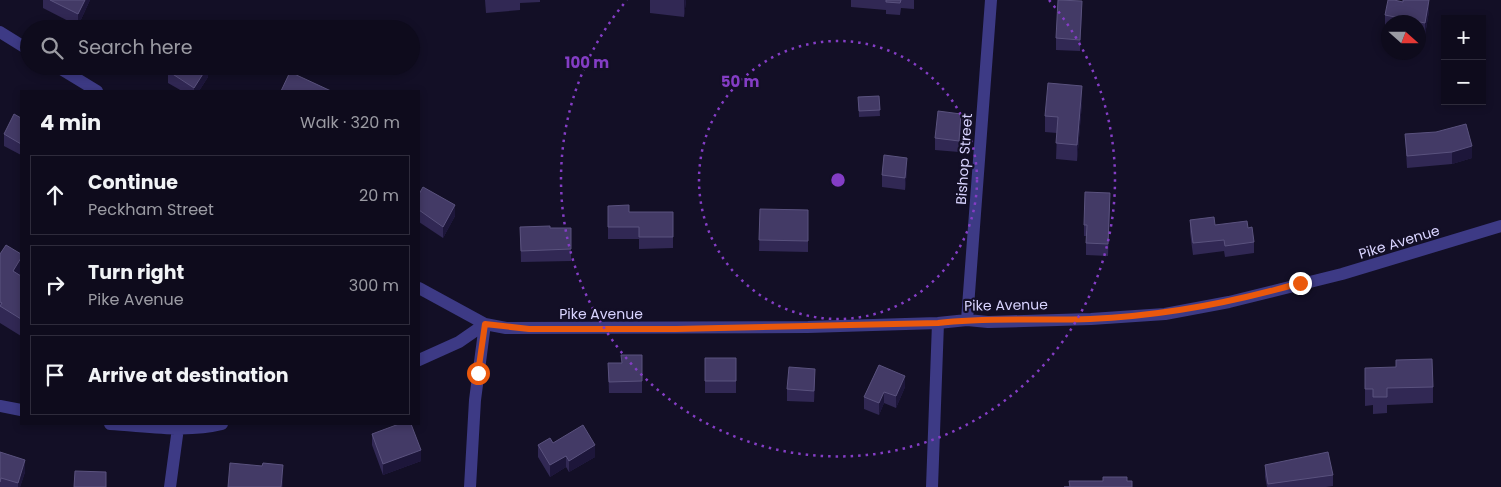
<!DOCTYPE html>
<meta charset="utf-8">
<style>
body{margin:0;font-family:Poppins,sans-serif;background:#1c1929;color:#f1f3f6}
.controls{position:absolute;right:15px;top:15px;display:grid;overflow:hidden;border-radius:0px;box-shadow:0 2px 8px #0003}
.controls button{width:45px;height:45px;display:grid;place-items:center;padding:0;border:0;border-bottom:1px solid #2e2b3b;background:#0e0b1c;color:#f1f3f6;font:25px sans-serif}
.compass{position:absolute;left:1381px;top:15px;width:45px;height:45px;border-radius:50%;background:#0e0b1c;box-shadow:0 2px 8px #0003;rotate:111deg}
.stop{position:absolute;width:15px;height:15px;margin:-11px;border:4px solid #ea580c;border-radius:50%;background:#fff}
.stop.end{background:#ea580c;border-color:#fff;box-shadow:0 1px 5px #0008}
.list{margin:0;padding:0;list-style:none}
h2{display:flex;justify-content:space-between;align-items:center;height:65px;margin:0;padding:0 20px;font-size:21px}
h2 small{font-size:16px;font-weight:400;color:#9b9ba3}
.list li{display:grid;grid-template-columns:32px 1fr auto;gap:15px;align-items:center;box-sizing:border-box;height:80px;margin:0 10px 10px;padding:0 10px;border:1px solid #2e2b3b;border-radius:0px}
.list b{display:block;font-size:19px;white-space:nowrap}
.list p{margin:0;font-size:16px;white-space:nowrap;color:#9b9ba3}
.list em{font-size:16px;font-style:normal;color:#9b9ba3}
.icon{flex:none;width:28px;height:28px;fill:none;stroke:currentColor;stroke-width:2;stroke-linecap:round;stroke-linejoin:round}
.map{position:relative;flex:none;width:1501px;height:487px;overflow:hidden}
.search{position:absolute;background:#0e0b1c;box-shadow:0 2px 8px #0003;left:20px;top:20px;width:400px;height:55px;display:flex;align-items:center;gap:12px;box-sizing:border-box;padding:0 18px;border-radius:28px;color:#9b9ba3;font-size:19px}
.panel{position:absolute;background:#0e0b1c;box-shadow:0 2px 8px #0003;left:20px;top:90px;width:400px;height:335px;border-radius:0px}
.map>svg:first-child{display:block}
</style>
<div class="map">
<svg width="1501" height="487" viewBox="0 0 1501 487">
<rect width="100%" height="100%" fill="#130f26"/>
<g fill="none" stroke-linecap="round" stroke-linejoin="round">
<!-- minor -->
<path stroke="#3d3a85" stroke-width="12" d="M 0,32 L 29,50
M 56,66 L 97,91
M 419,288 L 485,324 L 506,328 L 808,327 L 938,323 L 967,320 L 988,322 L 1091,319 L 1165,314 L 1229,302 L 1342,274 L 1501,226
M 967,320 L 991,0
M 419,360 L 459,342 L 485,324
M 0,406 L 21,410
M 110,424 C 147,426 186,433 222,424
M 170,487 L 178,428
M 470,487 L 475,400 L 485,324
M 932,487 L 938,323"/>
</g>
<!-- wall -->
<path fill="#312854" d="M 43,0 L 90,0 L 78,26 L 43,8 Z
M 485,0 L 540,0 L 540,2 L 520,3 L 520,10 L 486,13 Z
M 650,0 L 686,0 L 684,17 L 650,13 Z
M 851,0 L 914,0 L 914,9 L 901,8 L 900,15 L 886,14 L 886,10 L 851,7 Z
M 1429,11 L 1425,35 L 1418,33 L 1418,22 L 1388,22 L 1388,27 L 1385,27 L 1385,15 Z
M 1082,12 L 1080,51 L 1056,50 L 1056,38 Z
M 208,66 L 208,77 L 199,91 L 182,91 L 168,83 L 168,71 Z
M 879,96 L 880,116 L 859,117 L 858,97 Z
M 1082,103 L 1077,161 L 1056,159 L 1057,133 L 1045,132 L 1045,116 Z
M 21,118 L 21,155 L 4,146 L 4,134 Z
M 961,125 L 959,152 L 935,150 L 935,138 Z
M 1405,134 L 1472,158 L 1452,164 L 1407,168 Z
M 907,170 L 905,190 L 882,187 L 882,175 Z
M 419,194 L 455,216 L 443,238 L 419,222 Z
M 1110,205 L 1108,256 L 1086,255 L 1086,236 L 1084,236 L 1084,225 Z
M 608,206 L 629,212 L 673,212 L 673,248 L 639,249 L 639,239 L 608,239 Z
M 760,209 L 808,210 L 808,252 L 759,251 Z
M 1190,220 L 1215,225 L 1248,228 L 1254,242 L 1254,253 L 1225,257 L 1224,251 L 1193,255 L 1190,232 Z
M 520,227 L 550,228 L 571,228 L 571,261 L 521,262 Z
M 0,254 L 21,276 L 21,336 L 0,323 Z
M 642,355 L 642,393 L 609,393 L 608,363 L 622,363 Z
M 705,358 L 736,358 L 736,393 L 705,393 Z
M 879,365 L 905,387 L 896,408 L 884,403 L 879,415 L 864,409 L 864,397 Z
M 1365,368 L 1433,387 L 1433,403 L 1387,405 L 1387,413 L 1373,414 L 1373,405 L 1365,406 Z
M 815,380 L 814,402 L 787,401 L 787,389 Z
M 372,434 L 421,461 L 383,475 L 372,445 Z
M 553,443 L 595,457 L 569,472 L 566,467 L 550,477 L 538,457 L 538,445 Z
M 0,452 L 25,472 L 20,487 L 0,487 Z
M 1265,465 L 1333,475 L 1333,486 L 1326,487 L 1267,487 L 1265,477 Z"/>
<!-- shaded-wall -->
<path fill="#1d163a" d="M 85,0 L 90,0 L 78,26 L 78,14 Z
M 684,0 L 686,0 L 684,17 Z
M 1429,0 L 1429,11 L 1425,35 L 1425,23 Z
M 1082,1 L 1082,12 L 1080,51 L 1080,40 Z
M 208,66 L 208,77 L 199,91 L 194,91 L 194,88 Z
M 1082,86 L 1082,103 L 1077,161 L 1077,145 Z
M 961,114 L 961,125 L 959,152 L 959,141 Z
M 1472,146 L 1472,158 L 1452,164 L 1452,152 Z
M 907,158 L 907,170 L 905,190 L 905,178 Z
M 1110,193 L 1110,205 L 1108,256 L 1108,244 Z
M 455,205 L 455,216 L 443,238 L 443,227 Z
M 21,258 L 21,275 L 13,288 L 13,271 Z
M 815,369 L 815,380 L 814,402 L 814,391 Z
M 905,376 L 905,387 L 896,408 L 896,396 Z
M 884,392 L 884,403 L 879,415 L 879,403 Z
M 595,445 L 595,457 L 569,472 L 569,461 Z
M 421,450 L 421,461 L 383,475 L 383,464 Z
M 566,456 L 566,467 L 550,477 L 550,465 Z
M 25,460 L 25,472 L 20,487 L 18,487 L 18,483 Z
M 283,465 L 283,487 L 281,487 Z"/>
<!-- building -->
<path fill="#433a66" stroke="#5a527e" d="M 50,0 L 85,0 L 78,14 Z
M 886,0 L 901,0 L 900,3 L 886,2 Z
M 1058,0 L 1082,1 L 1080,40 L 1056,38 Z
M 1388,0 L 1394,0 L 1403,2 L 1403,0 L 1429,0 L 1425,23 L 1385,15 Z
M 139,24 L 148,29 L 137,29 Z
M 172,66 L 208,66 L 194,88 L 168,71 Z
M 290,72 L 331,91 L 281,91 Z
M 1048,83 L 1082,86 L 1077,145 L 1056,143 L 1058,117 L 1045,116 Z
M 879,96 L 880,110 L 859,111 L 858,97 Z
M 938,111 L 961,114 L 959,141 L 935,138 Z
M 14,114 L 21,118 L 21,144 L 4,134 Z
M 1466,124 L 1472,146 L 1452,152 L 1407,156 L 1405,134 L 1436,132 Z
M 884,155 L 907,158 L 905,178 L 882,175 Z
M 423,187 L 455,205 L 443,227 L 419,210 L 419,194 Z
M 1085,192 L 1110,193 L 1108,244 L 1086,243 L 1087,225 L 1084,225 Z
M 629,205 L 629,212 L 673,212 L 673,237 L 639,237 L 639,227 L 608,227 L 608,206 Z
M 760,209 L 808,210 L 808,241 L 759,240 Z
M 1214,217 L 1215,225 L 1247,221 L 1248,228 L 1252,227 L 1254,242 L 1225,246 L 1224,240 L 1193,243 L 1190,220 Z
M 550,226 L 550,228 L 571,228 L 571,249 L 521,251 L 520,227 Z
M 6,245 L 21,254 L 21,258 L 13,271 L 21,276 L 21,319 L 0,306 L 2,303 L 0,302 L 0,254 Z
M 621,355 L 642,355 L 642,381 L 609,382 L 608,363 L 622,363 Z
M 705,358 L 736,358 L 736,381 L 705,381 Z
M 1432,359 L 1433,387 L 1387,388 L 1387,397 L 1373,397 L 1373,389 L 1365,389 L 1365,368 L 1396,367 L 1396,360 Z
M 879,365 L 905,376 L 896,396 L 884,392 L 879,403 L 864,397 Z
M 789,367 L 815,369 L 814,391 L 787,389 Z
M 399,424 L 411,424 L 421,450 L 383,464 L 372,434 Z
M 583,425 L 595,445 L 569,461 L 566,456 L 550,465 L 538,445 L 550,438 L 553,443 Z
M 0,452 L 25,460 L 18,483 L 1,478 L 0,482 Z
M 1328,452 L 1333,475 L 1268,484 L 1265,465 Z
M 230,463 L 262,466 L 263,463 L 283,465 L 281,487 L 228,487 Z
M 75,471 L 106,472 L 106,487 L 74,487 Z
M 1103,477 L 1127,477 L 1127,481 L 1132,481 L 1132,487 L 1064,487 L 1070,487 L 1069,481 L 1103,481 Z"/>
<g fill="none" stroke-linecap="round" stroke-linejoin="round">
<!-- route -->
<path stroke="#ea580c" stroke-width="6" d="M 478,373 L 485,324 L 529,329 L 676,329 L 938,323 C 988,317 1040,321 1090,319 C 1163,316 1231,303 1300,283"/>
</g>
<!-- distance rings -->
<g fill="none" stroke="#843dc5" stroke-width="2.5" stroke-dasharray="2.5 5">
<circle cx="838" cy="180" r="139"/>
<path d="M1049 0A277 277 0 1 1 627 0"/>
</g>
<g text-anchor="middle" dominant-baseline="central" stroke-width="4.5" stroke-linejoin="round" paint-order="stroke">
<!-- street labels -->
<g font-size="14" fill="#d9d4ff" stroke="#130f26">
<text transform="translate(964 159) rotate(-86)">Bishop Street</text>
<text transform="translate(1399 242) rotate(-17)">Pike Avenue</text>
<text transform="translate(1006 305) rotate(-1)">Pike Avenue</text>
<text x="601" y="314">Pike Avenue</text>
</g>
</g>
<circle cx="838" cy="180" r="8" fill="#843dc5" stroke="#130f26" stroke-width="2.5"/>
<g font-size="15" text-anchor="middle" font-weight="bold" fill="#843dc5" stroke="#130f26" stroke-width="4.5" stroke-linejoin="round" paint-order="stroke">
<text x="587" y="68">100 m</text>
<text x="740" y="87">50 m</text>
</g>
</svg>
<div class="controls">
<button>+</button>
<button>−</button>
</div>
<svg class="compass" viewBox="-18 -18 36 36"><path d="M0-13l5 13h-10z" fill="#e53935"/><path d="M0 13l5-13h-10z" fill="#9b9ba3"/></svg>
<div class="stop" style="left:478px;top:373px"></div>
<div class="stop end" style="left:1300px;top:283px"></div>
<div class="search"><svg class="icon" aria-label="search" viewBox="0 0 24 24"><circle cx="10" cy="10" r="6"/><path d="M15 15l6 6"/></svg>Search here</div>
<section class="panel">
<h2>4 min<small>Walk · 320 m</small></h2>
<ul class="list">
<li><svg class="icon" aria-label="ahead" viewBox="0 0 24 24"><path d="M12 20V5M6 11l6-6 6 6"/></svg><div><b>Continue</b><p>Peckham Street</p></div><em>20 m</em></li>
<li><svg class="icon" aria-label="right" viewBox="0 0 24 24"><path d="M7 20v-9h11M14 6l5 5-5 5"/></svg><div><b>Turn right</b><p>Pike Avenue</p></div><em>300 m</em></li>
<li><svg class="icon" aria-label="arrive" viewBox="0 0 24 24"><path d="M6 21V4h12l-3 4 3 4H6"/></svg><div><b>Arrive at destination</b></div></li>
</ul>
</section>
</div>
